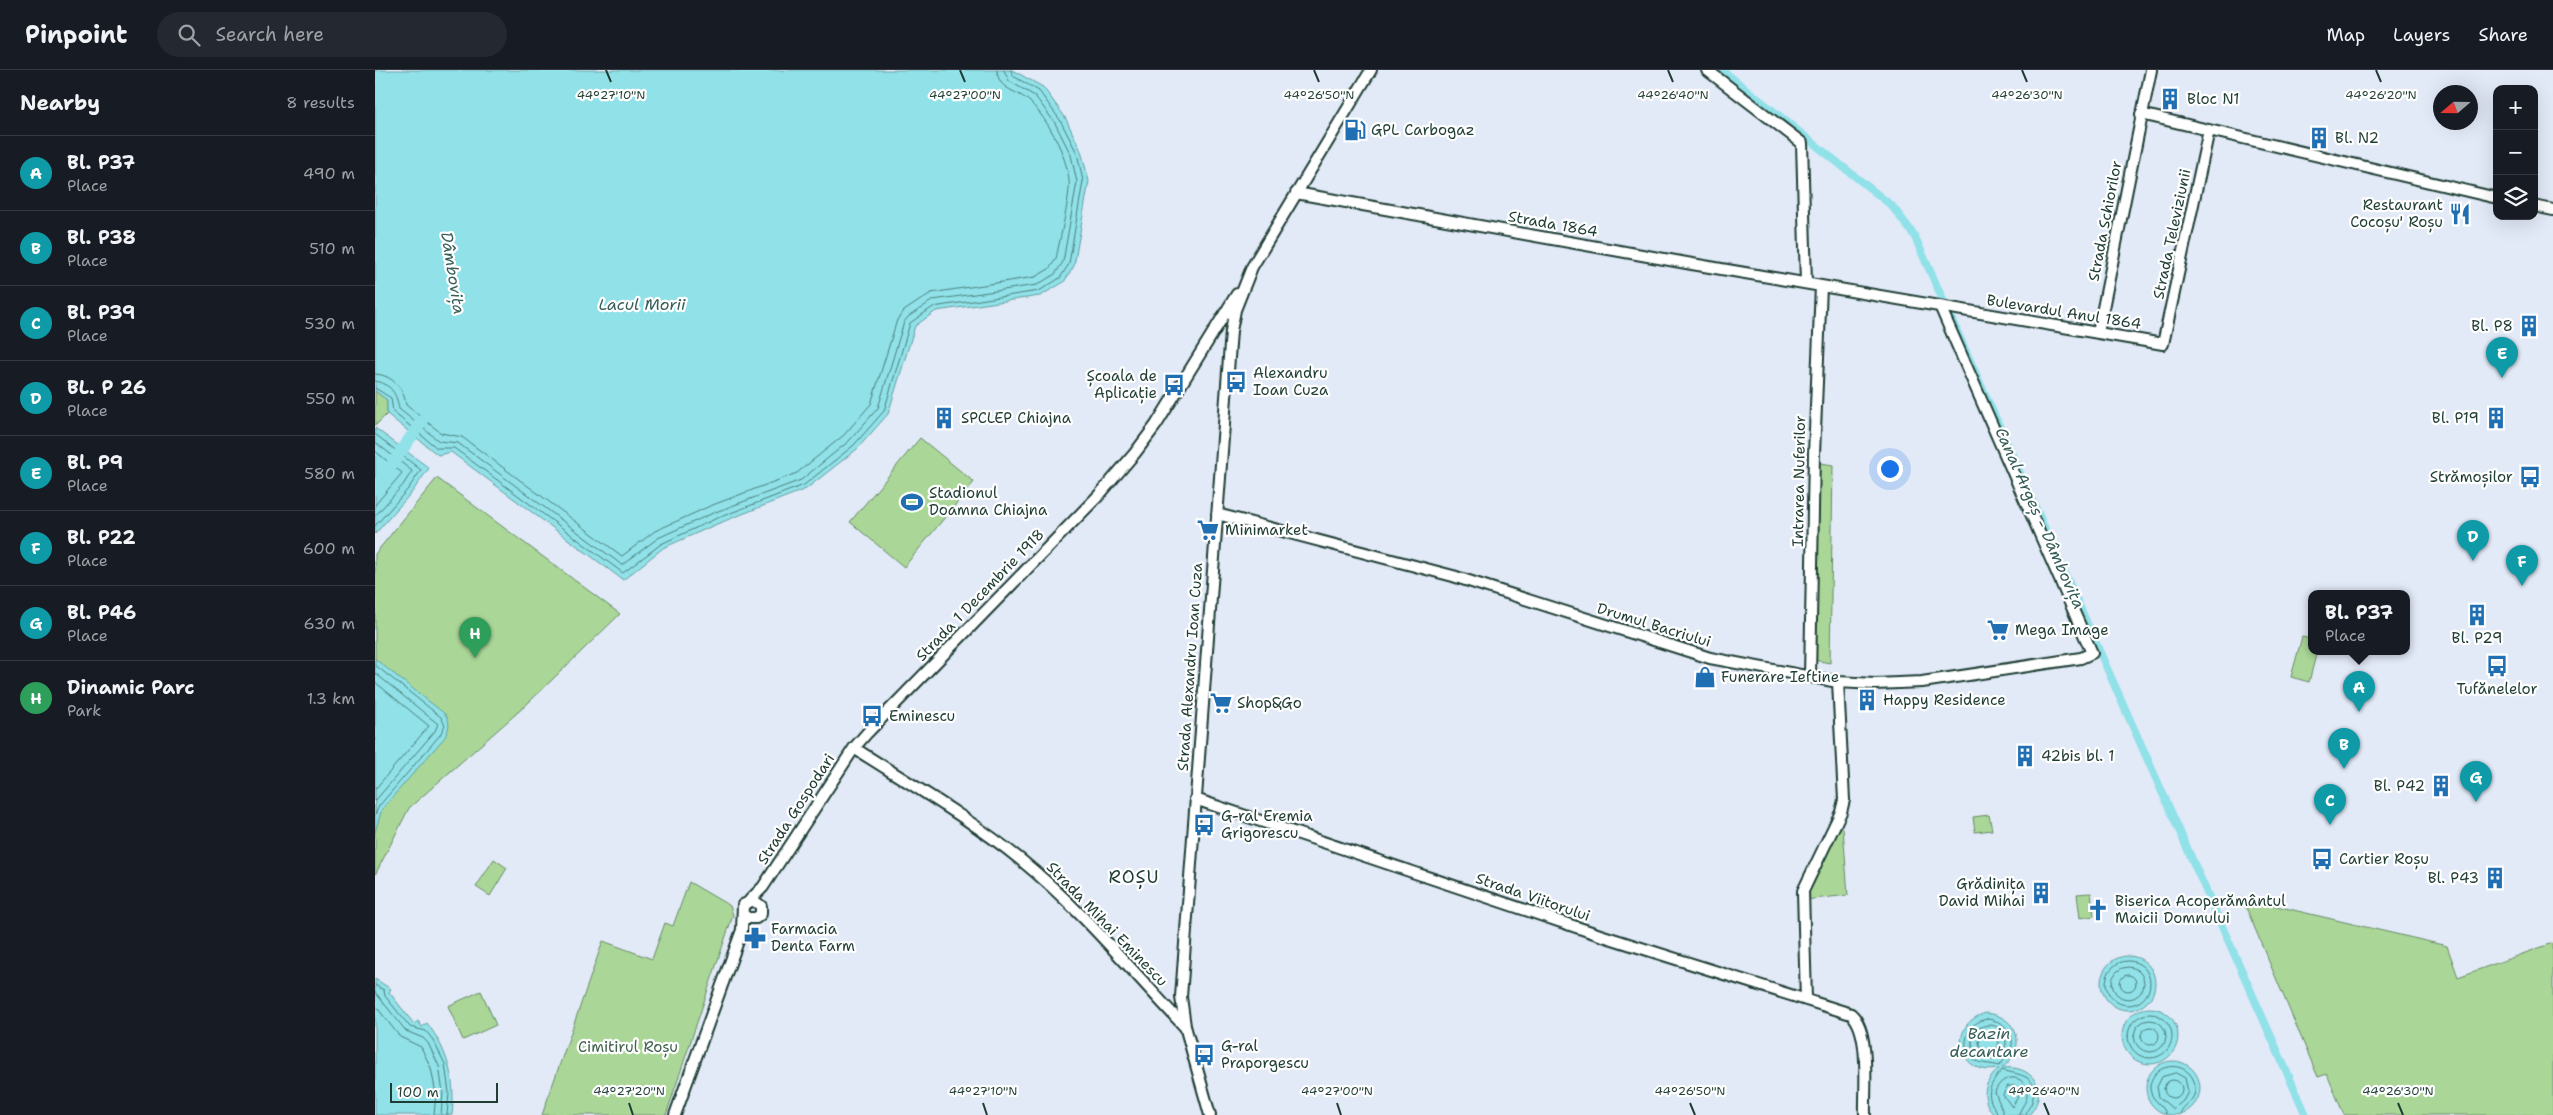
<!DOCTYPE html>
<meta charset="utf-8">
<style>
body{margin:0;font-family:"Shantell Sans",sans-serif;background:#242831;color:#f1f3f6}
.controls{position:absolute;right:15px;top:15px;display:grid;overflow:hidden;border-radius:10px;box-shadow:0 5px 20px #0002}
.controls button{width:45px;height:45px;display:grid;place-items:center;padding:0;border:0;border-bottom:1px solid #363941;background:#171b24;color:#f1f3f6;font:25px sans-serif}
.compass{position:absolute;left:2058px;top:15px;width:45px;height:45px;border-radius:50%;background:#171b24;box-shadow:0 5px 20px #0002;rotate:250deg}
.scale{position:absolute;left:15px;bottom:12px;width:108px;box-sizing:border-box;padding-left:5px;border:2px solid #1f3d34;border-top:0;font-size:14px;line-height:18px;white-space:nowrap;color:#1f3d34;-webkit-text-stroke:4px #fff;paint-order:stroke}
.you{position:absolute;left:1514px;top:398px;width:18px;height:18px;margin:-12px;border:4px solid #fff;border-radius:50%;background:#1a73e8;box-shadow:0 0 0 8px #1a73e833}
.badge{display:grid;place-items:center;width:32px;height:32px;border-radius:50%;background:#1f6fb2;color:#fff;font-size:16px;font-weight:700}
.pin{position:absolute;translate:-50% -41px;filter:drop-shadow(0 1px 2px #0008)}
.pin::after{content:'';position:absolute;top:26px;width:18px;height:15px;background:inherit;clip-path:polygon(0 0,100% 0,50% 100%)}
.popup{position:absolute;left:1933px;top:520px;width:102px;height:65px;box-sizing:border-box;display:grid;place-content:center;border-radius:10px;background:#171b24;filter:drop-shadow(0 1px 4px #0005);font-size:16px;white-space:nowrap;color:#9ea1a6}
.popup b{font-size:19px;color:#f1f3f6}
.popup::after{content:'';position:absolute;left:50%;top:100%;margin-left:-10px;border:10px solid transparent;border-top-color:#171b24}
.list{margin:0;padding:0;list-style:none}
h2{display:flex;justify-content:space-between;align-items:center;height:65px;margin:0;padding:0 20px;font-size:21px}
h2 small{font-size:16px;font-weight:400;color:#9ea1a6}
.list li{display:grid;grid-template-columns:32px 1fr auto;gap:15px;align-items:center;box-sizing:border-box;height:75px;padding:0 20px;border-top:1px solid #363941}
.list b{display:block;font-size:19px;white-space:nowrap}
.list p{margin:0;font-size:16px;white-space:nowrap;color:#9ea1a6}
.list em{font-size:16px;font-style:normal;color:#9ea1a6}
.icon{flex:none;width:28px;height:28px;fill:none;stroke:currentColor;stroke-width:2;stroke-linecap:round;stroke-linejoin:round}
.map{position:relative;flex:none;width:2178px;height:1045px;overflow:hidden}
header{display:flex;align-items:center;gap:30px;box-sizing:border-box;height:70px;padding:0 25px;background:#171b24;border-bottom:1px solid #363941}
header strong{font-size:24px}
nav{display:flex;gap:28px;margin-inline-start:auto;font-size:18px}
.search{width:350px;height:45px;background:#242831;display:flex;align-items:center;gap:12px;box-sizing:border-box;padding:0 18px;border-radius:28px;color:#9ea1a6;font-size:19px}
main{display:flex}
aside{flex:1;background:#171b24}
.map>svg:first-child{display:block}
</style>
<header>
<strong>Pinpoint</strong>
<div class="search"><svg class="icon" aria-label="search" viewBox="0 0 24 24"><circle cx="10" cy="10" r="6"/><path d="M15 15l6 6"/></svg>Search here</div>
<nav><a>Map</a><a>Layers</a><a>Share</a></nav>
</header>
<main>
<aside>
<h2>Nearby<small>8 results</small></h2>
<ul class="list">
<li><span class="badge" style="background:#0f9aa8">A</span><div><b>Bl. P37</b><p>Place</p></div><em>490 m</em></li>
<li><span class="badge" style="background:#0f9aa8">B</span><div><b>Bl. P38</b><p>Place</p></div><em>510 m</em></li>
<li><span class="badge" style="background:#0f9aa8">C</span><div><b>Bl. P39</b><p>Place</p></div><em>530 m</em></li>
<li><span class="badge" style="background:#0f9aa8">D</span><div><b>BL. P 26</b><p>Place</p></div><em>550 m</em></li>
<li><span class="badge" style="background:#0f9aa8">E</span><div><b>Bl. P9</b><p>Place</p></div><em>580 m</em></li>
<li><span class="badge" style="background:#0f9aa8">F</span><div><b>Bl. P22</b><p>Place</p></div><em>600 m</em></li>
<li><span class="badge" style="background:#0f9aa8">G</span><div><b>Bl. P46</b><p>Place</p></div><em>630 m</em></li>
<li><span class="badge" style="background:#2e9e5b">H</span><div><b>Dinamic Parc</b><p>Park</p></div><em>1.3 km</em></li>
</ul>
</aside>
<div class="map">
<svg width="2178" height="1045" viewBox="0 0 2178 1045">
<rect width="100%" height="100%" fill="#e2e9f7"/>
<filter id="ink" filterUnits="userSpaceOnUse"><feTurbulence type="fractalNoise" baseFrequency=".02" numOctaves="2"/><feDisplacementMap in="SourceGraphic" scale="10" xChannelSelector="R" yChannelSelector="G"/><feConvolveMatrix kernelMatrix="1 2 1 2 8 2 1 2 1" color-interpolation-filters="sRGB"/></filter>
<g filter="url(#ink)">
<!-- green -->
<path fill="#aad797" stroke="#648a66" d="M 0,321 L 12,330 L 12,344 L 0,356 Z
M 545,368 L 599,412 L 529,497 L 475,452 Z
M 1440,392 L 1458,395 L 1455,593 L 1439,590 Z
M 62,408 L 245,544 L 151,635 L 34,738 L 0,805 L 0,484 Z
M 1927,567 L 1936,569 L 1936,581 L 1942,581 L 1934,612 L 1916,607 Z
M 1614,745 L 1617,760 L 1600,762 L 1598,747 Z
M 1465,755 L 1468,758 L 1473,825 L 1430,830 L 1432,820 Z
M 119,789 L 132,798 L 115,826 L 101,817 Z
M 314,812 L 355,836 L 358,845 L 291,1045 L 167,1045 L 228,871 L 277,889 L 290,853 L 298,856 Z
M 1716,823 L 1719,846 L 1705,848 L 1702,824 Z
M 1867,828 L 2072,876 L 2083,907 L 2178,873 L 2178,1045 L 1969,1045 L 1952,1004 L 1943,1007 Z
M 106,921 L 121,955 L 88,970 L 73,936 Z"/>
<!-- water -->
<path fill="#90e1e8" stroke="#639fa0" d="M 0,0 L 637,0 L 668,17 L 690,47 L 706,81 L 714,111 L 699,196 L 689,212 L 665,226 L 561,241 L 540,256 L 513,344 L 482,379 L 431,419 L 342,454 L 288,478 L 248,510 L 76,382 L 63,385 L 12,344 L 12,330 L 0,321 Z
M 0,358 L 54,398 L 37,422 L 0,464 Z
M 0,589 L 70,644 C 76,653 74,658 70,667 L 7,739 L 0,762 Z
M1726 913a27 27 0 1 1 54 0a27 27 0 1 1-54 0Z
M 0,909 L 16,919 L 14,922 L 39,954 L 43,951 L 47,957 L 52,953 C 73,981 81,1010 77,1045 L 0,1045 Z
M1747 966a28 28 0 1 1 56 0a28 28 0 1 1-56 0Z
M 1611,943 C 1644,946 1653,979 1627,998 C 1657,994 1676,1020 1654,1045 L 1619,1045 C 1605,1029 1608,1012 1624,999 C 1605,1002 1593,996 1586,979 C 1585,960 1593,948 1611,943 Z
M1771 1018a27 27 0 1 1 54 0a27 27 0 1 1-54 0Z"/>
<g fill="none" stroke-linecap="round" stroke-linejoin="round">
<!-- shore -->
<path stroke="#4c7f7c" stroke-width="1" d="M 0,304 C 18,305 29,319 31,335 L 66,363 L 87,367 L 247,486 L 280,461 L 335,436 L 422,403 L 469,365 L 496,334 L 522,250 L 529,241 L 556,223 L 660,207 L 674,199 L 681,189 C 684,173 696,124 694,110 C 691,84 674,51 655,32 C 643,20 623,21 622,0
M 0,311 C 16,313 22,325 24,339 L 64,371 L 83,373 L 247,495 L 283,468 L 338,443 L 426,410 L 474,371 L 503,338 L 529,252 L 533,247 L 558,230 L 662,215 L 680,204 L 688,192 L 702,112 L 696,85 L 680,53 L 660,26 L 634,11 L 629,0
M 0,318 L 16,328 L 18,342 L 62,378 L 79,378 L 248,503 L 286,474 L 340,449 L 429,415 L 479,375 L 509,341 L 535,253 L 558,237 L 664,221 L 685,208 L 694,194 L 708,111 L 702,83 L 685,50 L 664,21 L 638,6 L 636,0
M 0,364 L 46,400 L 33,419 L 0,456
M 0,372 L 37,401 L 28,415 L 0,446
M 0,381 L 27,403 L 0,435
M 0,595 L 66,647 L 70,655 L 65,665 L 4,736 L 0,745
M 0,603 L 63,654 L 60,661 L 0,731
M 0,612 L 54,656 L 0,719
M1731 913a22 22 0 1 1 44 0a22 22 0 1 1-44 0Z
M1737 913a16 16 0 1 1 32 0a16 16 0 1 1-32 0Z
M1745 913a8 8 0 1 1 16 0a8 8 0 1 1-16 0Z
M 0,915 L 9,920 L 10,926 L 35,957 L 51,961 L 58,970 L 70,994 L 74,1023 L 72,1045
M 0,922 L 31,961 L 48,968 L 53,973 L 64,996 L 68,1023 L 66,1045
M 0,935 L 25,967 L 46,977 L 56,998 L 61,1024 L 59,1045
M1753 966a22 22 0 1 1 44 0a22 22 0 1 1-44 0Z
M 1612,949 C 1629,950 1644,966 1634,983 C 1632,988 1627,992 1624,996 C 1608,991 1600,998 1591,977 C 1590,962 1597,952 1612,949 Z
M1759 966a16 16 0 1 1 32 0a16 16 0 1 1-32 0Z
M1597 972a17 17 0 1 1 34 0a17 17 0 1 1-34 0Z
M1766 966a9 9 0 1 1 18 0a9 9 0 1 1-18 0Z
M1604 972a10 10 0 1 1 20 0a10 10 0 1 1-20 0Z
M 1801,1003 L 1810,1008 L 1813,1022 L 1808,1031 L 1798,1039 L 1784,1027 L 1782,1017 L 1787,1007 Z
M1789 1019a9 9 0 1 1 18 0a9 9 0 1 1-18 0Z
M 1633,1016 L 1640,1016 L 1645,1023 L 1637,1037 L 1628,1025 Z
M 1622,1045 C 1622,1040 1619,1038 1617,1034 C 1610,1020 1619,1010 1627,1000 C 1642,1005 1666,1004 1657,1031 C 1656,1037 1651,1039 1651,1045
M 1629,1045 L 1620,1022 C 1626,1003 1651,1003 1652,1023 C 1653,1032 1645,1037 1644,1045
M 1791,1045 C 1790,1034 1774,1031 1775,1016 C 1778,990 1817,990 1820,1016 C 1822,1033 1806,1034 1805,1045"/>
<!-- canal -->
<path stroke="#90e1e8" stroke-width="8" d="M 1347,0 L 1517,136 L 1539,165 L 1931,1045"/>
<!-- river -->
<path stroke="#90e1e8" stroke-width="12" d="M 0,419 L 47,351"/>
<!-- secondary casing -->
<g stroke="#1f3d34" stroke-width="14">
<path id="secondary" d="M 1332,0 L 1427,73 L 1431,213
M 1766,44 L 2122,128
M 921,123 L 1317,194 L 1788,274 L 1834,60
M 2159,136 L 2178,140
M 1723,263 L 1776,0
M 842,444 L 1078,506 L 1335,588 L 1463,612 L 1500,614 L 1547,612 L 1706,588 L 1717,583 L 1565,236
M 1435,607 L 1439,384 L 1446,216
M 479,678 C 535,714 594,748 646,790 C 706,839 756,900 809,956
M 820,729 L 1225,865 L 1476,944 C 1496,961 1489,1020 1490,1045
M 375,830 L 388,817 L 479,678 L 492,663 L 725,424 L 760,383 L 781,355 L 862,224
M 1431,930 L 1428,821 L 1466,742 L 1469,730 L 1463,612
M 300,1045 L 367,860 L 368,835 L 378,830 L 386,836 L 386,844 L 381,848 L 373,848 L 369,845
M 835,1045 L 810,956 L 806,927 L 856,261 L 860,240 L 877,197 L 996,0"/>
</g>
<!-- secondary -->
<use href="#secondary" stroke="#fff" stroke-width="10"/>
</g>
</g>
<!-- ticks -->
<path fill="none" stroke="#1f3d34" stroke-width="2" d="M 231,0 L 236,12M 585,0 L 590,12M 939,0 L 944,12M 1293,0 L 1298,12M 1647,0 L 1652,12M 2001,0 L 2006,12M 254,1033 L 258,1045M 608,1033 L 612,1045M 962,1033 L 966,1045M 1315,1033 L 1320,1045M 1669,1033 L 1674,1045M 2023,1033 L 2028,1045"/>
<!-- icons -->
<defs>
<g id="building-bare" transform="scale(1.725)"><path d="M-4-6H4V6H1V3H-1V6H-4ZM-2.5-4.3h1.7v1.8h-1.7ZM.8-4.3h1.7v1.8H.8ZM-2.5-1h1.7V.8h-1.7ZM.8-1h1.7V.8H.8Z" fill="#1f6fb2" stroke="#fff" stroke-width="2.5" paint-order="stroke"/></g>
<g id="fuel-bare" transform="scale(1.725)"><path d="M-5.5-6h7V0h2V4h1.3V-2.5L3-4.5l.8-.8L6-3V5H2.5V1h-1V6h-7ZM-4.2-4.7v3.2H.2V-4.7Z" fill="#1f6fb2" stroke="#fff" stroke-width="2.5" paint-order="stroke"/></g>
<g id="restaurant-bare" transform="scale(1.725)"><path d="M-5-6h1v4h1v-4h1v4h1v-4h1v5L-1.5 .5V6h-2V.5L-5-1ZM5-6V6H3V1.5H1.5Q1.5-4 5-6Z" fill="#1f6fb2" stroke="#fff" stroke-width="2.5" paint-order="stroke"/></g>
<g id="bus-bare" transform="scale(1.725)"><path d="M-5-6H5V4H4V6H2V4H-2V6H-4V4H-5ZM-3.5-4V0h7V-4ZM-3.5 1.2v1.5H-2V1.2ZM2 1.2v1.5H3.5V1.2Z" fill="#1f6fb2" stroke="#fff" stroke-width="2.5" paint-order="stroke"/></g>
<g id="stadium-bare" transform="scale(1.725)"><path d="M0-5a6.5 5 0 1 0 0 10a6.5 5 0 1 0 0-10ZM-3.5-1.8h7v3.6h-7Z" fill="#1f6fb2" stroke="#fff" stroke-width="2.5" paint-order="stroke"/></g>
<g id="supermarket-bare" transform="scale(1.725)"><path d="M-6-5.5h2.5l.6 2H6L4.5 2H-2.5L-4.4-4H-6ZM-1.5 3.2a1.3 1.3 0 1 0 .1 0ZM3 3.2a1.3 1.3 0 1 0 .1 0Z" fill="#1f6fb2" stroke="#fff" stroke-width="2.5" paint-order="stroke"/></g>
<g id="shop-bare" transform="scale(1.725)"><path d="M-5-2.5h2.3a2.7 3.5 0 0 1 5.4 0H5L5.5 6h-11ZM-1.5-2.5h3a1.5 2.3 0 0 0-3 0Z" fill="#1f6fb2" stroke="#fff" stroke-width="2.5" paint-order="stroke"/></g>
<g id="church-bare" transform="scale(1.725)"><path d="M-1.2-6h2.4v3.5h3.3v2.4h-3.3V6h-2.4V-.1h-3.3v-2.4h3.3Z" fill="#1f6fb2" stroke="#fff" stroke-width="2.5" paint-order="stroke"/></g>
<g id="pharmacy-bare" transform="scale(1.725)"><path d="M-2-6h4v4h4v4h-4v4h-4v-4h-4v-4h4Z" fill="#1f6fb2" stroke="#fff" stroke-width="2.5" paint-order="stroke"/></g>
</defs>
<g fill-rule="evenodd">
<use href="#building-bare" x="1795" y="29"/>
<use href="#fuel-bare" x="980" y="60"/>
<use href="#building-bare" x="1944" y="68"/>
<use href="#restaurant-bare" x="2085" y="144"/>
<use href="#building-bare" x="2154" y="256"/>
<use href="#bus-bare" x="861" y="312"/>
<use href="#bus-bare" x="799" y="315"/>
<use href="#building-bare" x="569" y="348"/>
<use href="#building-bare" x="2121" y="348"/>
<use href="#bus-bare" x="2155" y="407"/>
<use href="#stadium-bare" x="537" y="432"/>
<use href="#supermarket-bare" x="833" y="460"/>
<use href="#building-bare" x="2102" y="545"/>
<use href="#supermarket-bare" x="1623" y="560"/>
<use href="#bus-bare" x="2122" y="596"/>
<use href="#shop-bare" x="1330" y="607"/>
<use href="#building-bare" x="1492" y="630"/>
<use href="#supermarket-bare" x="846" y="633"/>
<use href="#bus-bare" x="497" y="646"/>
<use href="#building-bare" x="1650" y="686"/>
<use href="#building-bare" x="2066" y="716"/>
<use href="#bus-bare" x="829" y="755"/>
<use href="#bus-bare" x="1947" y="789"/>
<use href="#building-bare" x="2120" y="808"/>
<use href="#building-bare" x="1666" y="823"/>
<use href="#church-bare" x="1723" y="840"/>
<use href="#pharmacy-bare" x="380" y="868"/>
<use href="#bus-bare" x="829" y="985"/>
</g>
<g text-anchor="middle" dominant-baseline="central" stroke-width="4.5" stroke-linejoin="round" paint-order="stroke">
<!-- poi labels -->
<g font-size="15" fill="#1f3d34" stroke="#fff" text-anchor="start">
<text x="1812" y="29">Bloc N1</text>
<text x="996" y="60">GPL Carbogaz</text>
<text x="1960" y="68">Bl. N2</text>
<text x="2068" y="135" text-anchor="end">Restaurant<tspan x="2068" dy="17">Cocoșu' Roșu</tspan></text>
<text x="2138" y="256" text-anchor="end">Bl. P8</text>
<text x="878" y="303">Alexandru<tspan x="878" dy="17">Ioan Cuza</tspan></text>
<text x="782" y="306" text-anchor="end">Școala de<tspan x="782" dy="17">Aplicație</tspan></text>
<text x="586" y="348">SPCLEP Chiajna</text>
<text x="2104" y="348" text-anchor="end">Bl. P19</text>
<text x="2138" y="407" text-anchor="end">Strămoșilor</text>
<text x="554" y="423">Stadionul<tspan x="554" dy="17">Doamna Chiajna</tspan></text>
<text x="850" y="460">Minimarket</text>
<text x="1640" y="560">Mega Image</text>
<text x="2102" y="568" text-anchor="middle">Bl. P29</text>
<text x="1346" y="607">Funerare Ieftine</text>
<text x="2122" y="619" text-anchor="middle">Tufănelelor</text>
<text x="1508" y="630">Happy Residence</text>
<text x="862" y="633">Shop&amp;Go</text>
<text x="514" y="646">Eminescu</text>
<text x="1666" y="686">42bis bl. 1</text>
<text x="2050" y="716" text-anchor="end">Bl. P42</text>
<text x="846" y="746">G-ral Eremia<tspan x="846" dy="17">Grigorescu</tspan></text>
<text x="1964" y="789">Cartier Roșu</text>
<text x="2104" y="808" text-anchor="end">Bl. P43</text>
<text x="1650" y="814" text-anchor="end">Grădinița<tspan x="1650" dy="17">David Mihai</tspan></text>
<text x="1740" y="831">Biserica Acoperământul<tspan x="1740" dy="17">Maicii Domnului</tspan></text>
<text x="396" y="859">Farmacia<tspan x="396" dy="17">Denta Farm</tspan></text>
<text x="846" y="976">G-ral<tspan x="846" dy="17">Praporgescu</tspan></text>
</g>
<!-- street labels -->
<g font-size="15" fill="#1f3d34" stroke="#fff">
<text transform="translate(1730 151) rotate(-79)">Strada Schiorilor</text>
<text transform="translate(1178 154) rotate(10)">Strada 1864</text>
<text transform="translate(1797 164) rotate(-78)">Strada Televiziunii</text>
<text transform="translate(1689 242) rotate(9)">Bulevardul Anul 1864</text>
<text transform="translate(1424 411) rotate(-89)">Intrarea Nuferilor</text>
<text transform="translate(605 525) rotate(-46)">Strada 1 Decembrie 1918</text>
<text transform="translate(1279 555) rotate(17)">Drumul Bacriului</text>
<text transform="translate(815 597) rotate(-86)">Strada Alexandru Ioan Cuza</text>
<text transform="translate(421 739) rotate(-57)">Strada Gospodari</text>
<text transform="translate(1158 827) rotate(19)">Strada Viitorului</text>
<text transform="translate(732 854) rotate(46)">Strada Mihai Eminescu</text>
</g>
<!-- park labels -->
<g font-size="15" fill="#42644d" stroke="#fff">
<text x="253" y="977">Cimitirul Roșu</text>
</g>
<!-- water labels -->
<g font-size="16" font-style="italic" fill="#365e58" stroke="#fff">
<text transform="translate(78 203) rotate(81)">Dâmbovița</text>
<text x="267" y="234">Lacul Morii</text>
<text transform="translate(1665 448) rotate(66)">Canal Argeș - Dâmbovița</text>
<text x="1614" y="963">Bazin<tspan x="1614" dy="18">decantare</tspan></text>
</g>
<!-- quarter labels -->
<g font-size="18" letter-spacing="1" fill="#1f3d34" stroke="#fff">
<text x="759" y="807">ROȘU</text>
</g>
</g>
<g font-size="12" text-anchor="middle" fill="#1f3d34" stroke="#fff" stroke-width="4.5" stroke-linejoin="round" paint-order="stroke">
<text x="236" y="29">44°27'10"N</text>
<text x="590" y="29">44°27'00"N</text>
<text x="944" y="29">44°26'50"N</text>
<text x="1298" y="29">44°26'40"N</text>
<text x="1652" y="29">44°26'30"N</text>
<text x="2006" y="29">44°26'20"N</text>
<text x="254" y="1025">44°27'20"N</text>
<text x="608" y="1025">44°27'10"N</text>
<text x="962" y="1025">44°27'00"N</text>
<text x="1315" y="1025">44°26'50"N</text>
<text x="1669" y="1025">44°26'40"N</text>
<text x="2023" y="1025">44°26'30"N</text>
</g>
</svg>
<div class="controls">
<button>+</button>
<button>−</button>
<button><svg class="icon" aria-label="layers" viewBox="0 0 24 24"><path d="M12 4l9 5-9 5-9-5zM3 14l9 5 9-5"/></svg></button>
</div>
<svg class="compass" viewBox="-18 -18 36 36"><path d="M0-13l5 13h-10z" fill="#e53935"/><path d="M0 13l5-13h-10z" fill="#9ea1a6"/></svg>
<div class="scale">100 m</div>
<div class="you"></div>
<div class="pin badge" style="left:1984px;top:642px;background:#0f9aa8">A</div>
<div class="popup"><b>Bl. P37</b>Place</div>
<div class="pin badge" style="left:1969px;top:699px;background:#0f9aa8">B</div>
<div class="pin badge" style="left:1955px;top:755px;background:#0f9aa8">C</div>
<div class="pin badge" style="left:2098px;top:491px;background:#0f9aa8">D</div>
<div class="pin badge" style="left:2127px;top:308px;background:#0f9aa8">E</div>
<div class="pin badge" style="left:2147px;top:516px;background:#0f9aa8">F</div>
<div class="pin badge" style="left:2101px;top:732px;background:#0f9aa8">G</div>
<div class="pin badge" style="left:100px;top:588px;background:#2e9e5b">H</div>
</div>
</main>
